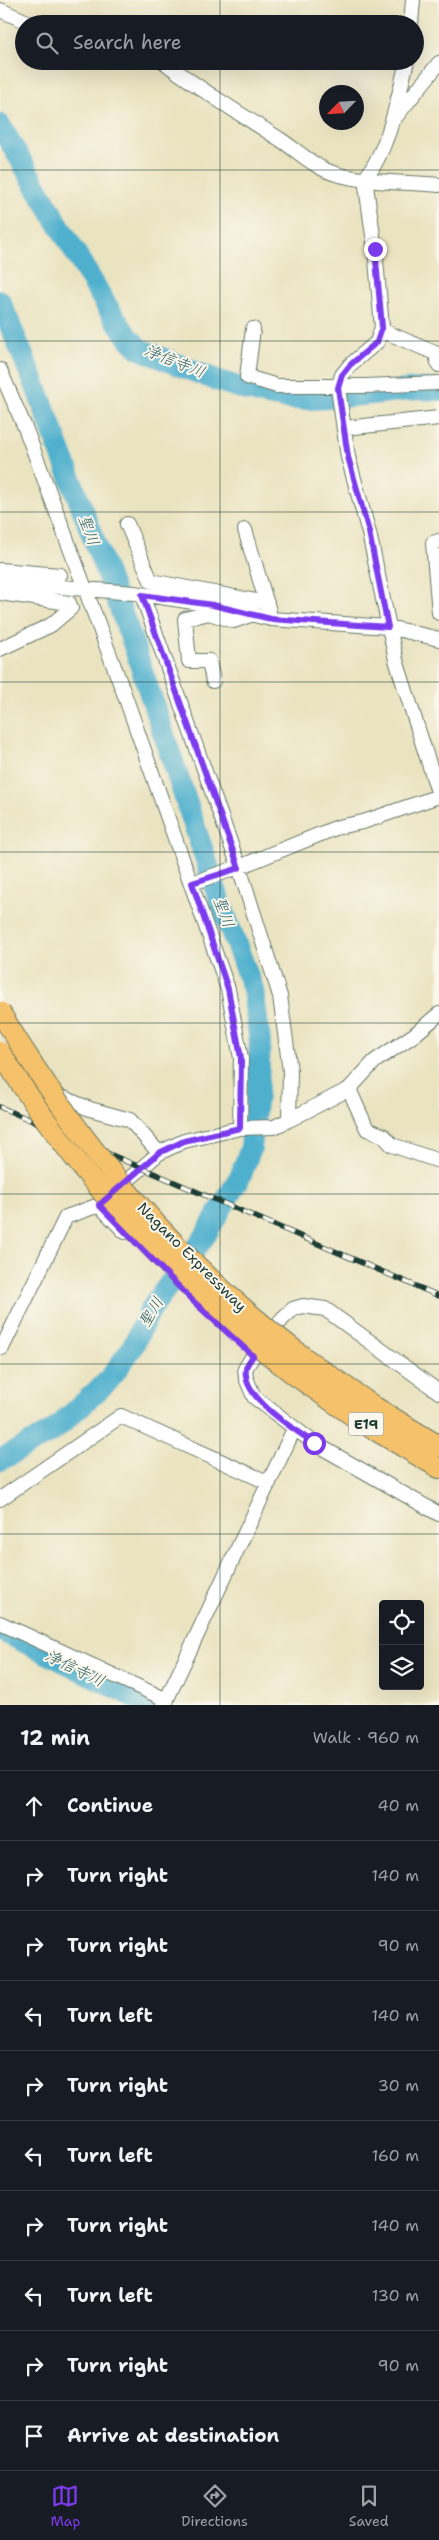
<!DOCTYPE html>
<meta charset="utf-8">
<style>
body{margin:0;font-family:"Shantell Sans","Klee One",sans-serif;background:#242831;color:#f1f3f6}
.controls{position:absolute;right:15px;bottom:15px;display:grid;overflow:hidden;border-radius:5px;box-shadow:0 5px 20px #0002}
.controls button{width:45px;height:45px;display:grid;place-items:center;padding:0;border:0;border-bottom:1px solid #363941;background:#171b24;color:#f1f3f6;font:25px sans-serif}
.compass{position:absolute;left:319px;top:85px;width:45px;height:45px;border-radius:50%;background:#171b24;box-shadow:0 5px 20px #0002;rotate:245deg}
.stop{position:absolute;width:15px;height:15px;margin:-11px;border:4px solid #7c3aed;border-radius:50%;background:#fff}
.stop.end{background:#7c3aed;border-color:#fff;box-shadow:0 1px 5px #0008}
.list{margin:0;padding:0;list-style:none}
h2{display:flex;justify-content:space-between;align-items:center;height:65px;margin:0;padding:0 20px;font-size:21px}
h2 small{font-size:16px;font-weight:400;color:#9ea1a6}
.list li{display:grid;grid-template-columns:32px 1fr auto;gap:15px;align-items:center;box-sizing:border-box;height:70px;padding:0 20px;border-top:1px solid #363941}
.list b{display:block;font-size:19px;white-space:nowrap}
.list em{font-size:16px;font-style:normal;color:#9ea1a6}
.icon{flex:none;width:28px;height:28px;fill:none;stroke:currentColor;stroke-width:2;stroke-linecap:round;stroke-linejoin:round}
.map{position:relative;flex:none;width:439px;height:1705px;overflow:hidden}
.search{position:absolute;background:#171b24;box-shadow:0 5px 20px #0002;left:15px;right:15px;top:15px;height:55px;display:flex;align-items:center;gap:12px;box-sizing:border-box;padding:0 18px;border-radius:28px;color:#9ea1a6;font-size:19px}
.sheet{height:765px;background:#171b24}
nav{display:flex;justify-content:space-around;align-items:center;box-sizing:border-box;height:70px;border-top:1px solid #363941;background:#171b24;font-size:14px;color:#9ea1a6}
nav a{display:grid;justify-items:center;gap:2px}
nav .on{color:#7c3aed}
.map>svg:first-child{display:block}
</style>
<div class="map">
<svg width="439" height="1705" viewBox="0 0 439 1705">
<rect width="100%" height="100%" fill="#fbf7ec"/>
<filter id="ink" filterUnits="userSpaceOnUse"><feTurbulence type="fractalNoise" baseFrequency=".02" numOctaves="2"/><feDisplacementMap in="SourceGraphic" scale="10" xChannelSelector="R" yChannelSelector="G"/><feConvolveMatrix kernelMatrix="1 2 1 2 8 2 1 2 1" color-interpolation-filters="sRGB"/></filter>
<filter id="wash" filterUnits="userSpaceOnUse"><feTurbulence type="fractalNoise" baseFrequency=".0096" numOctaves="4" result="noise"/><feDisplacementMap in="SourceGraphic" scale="20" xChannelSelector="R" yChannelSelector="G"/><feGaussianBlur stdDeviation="1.12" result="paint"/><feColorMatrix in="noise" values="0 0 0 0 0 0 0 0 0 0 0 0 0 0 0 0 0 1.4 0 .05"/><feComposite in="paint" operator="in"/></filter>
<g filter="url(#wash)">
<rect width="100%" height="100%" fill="#eae3c0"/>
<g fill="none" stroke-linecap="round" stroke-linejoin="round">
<!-- river -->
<path stroke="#4fb0ce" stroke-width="22" d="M 0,125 L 108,308 L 127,336 L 140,349 C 183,367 252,398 297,399 C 335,400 381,392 420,389 L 439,390
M 0,301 L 36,387 L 132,640 L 218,896 L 253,989 L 260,1042 L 258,1085 L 251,1147 L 241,1175 L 205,1236 L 150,1310 L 132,1348 L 109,1380 L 53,1431 L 0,1460
M 0,1630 L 151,1705"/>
</g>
</g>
<g filter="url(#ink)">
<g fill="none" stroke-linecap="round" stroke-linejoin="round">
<!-- minor casing -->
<g stroke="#667765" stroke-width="16">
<path id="minor" d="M 0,10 L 32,24
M 411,24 L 413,0
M 163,61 C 201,91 241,114 281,140 C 299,152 315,168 336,174 C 369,183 405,182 439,185
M 407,61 C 397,101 390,146 365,179 L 375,249 L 382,327 L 377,342 L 350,365 L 342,375 L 338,388 L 348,457 L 369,533 L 396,660 L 439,795
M 394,119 L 439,63
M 253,329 L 247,377 L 277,386 L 365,386 L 439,383
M 381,330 L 435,353 L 439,365
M 0,370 L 26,430 L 125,696 L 228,989 L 241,1058 L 240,1128
M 345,428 L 439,418
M 127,524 L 151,581 L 267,603
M 245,530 L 269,611
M 439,541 L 433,543 L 439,613
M 0,570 L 60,575
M 0,582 L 134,593 L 213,605 L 271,619 L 388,627 L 439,639
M 0,593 L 69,603 L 71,608 L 51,625 L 0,649
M 142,595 L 239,867 L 280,996 L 290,1071 L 289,1120
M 213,681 L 209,661 L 189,661 L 185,619 L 209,613 L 234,621 L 253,614
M 192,883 L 239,867 L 338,827 L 363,822 L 439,796
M 349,1089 L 367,1129 L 384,1136 L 392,1145 L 439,1161
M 159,1153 L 184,1141 L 240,1128 L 274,1127 L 289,1120 L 349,1089 L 375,1061 L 414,1035 L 439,1014
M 99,1205 L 125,1232
M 0,1347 L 2,1348 L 66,1217 L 99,1205 L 159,1153 L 130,1120 L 90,1109 L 18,1079
M 439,1392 L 325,1309 L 303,1306 L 293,1309 L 283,1318 L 253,1356 L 245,1369 L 246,1378 L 254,1397 L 314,1443 L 439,1514
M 0,1499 L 121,1416 L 269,1483
M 0,1623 L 167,1700
M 164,1705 L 294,1429"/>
</g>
<!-- highway casing -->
<g stroke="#667765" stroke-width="22">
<path id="highway" d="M 309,1361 L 375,1407 L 439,1446
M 296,1376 L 363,1423 L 439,1468"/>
</g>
<!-- minor -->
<use href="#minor" stroke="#fff" stroke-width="14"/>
<!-- highway -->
<use href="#highway" stroke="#f5c16b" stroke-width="20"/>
<!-- rail casing -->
<g stroke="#1f3d34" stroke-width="5.5">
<path id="rail" d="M 0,1107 L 439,1296"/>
</g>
<!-- rail -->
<use href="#rail" stroke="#fbf7ec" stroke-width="4" stroke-dasharray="11" stroke-linecap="butt"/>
<!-- highway-bridge casing -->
<g stroke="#667765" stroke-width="22" stroke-linecap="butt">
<path id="highway-bridge" d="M 0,1012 C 84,1151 178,1264 309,1361
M 0,1052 C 79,1178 177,1286 296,1376"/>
</g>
<!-- highway-bridge -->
<use href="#highway-bridge" stroke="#f5c16b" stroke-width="20"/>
</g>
</g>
<g fill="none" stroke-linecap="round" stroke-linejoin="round" filter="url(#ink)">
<!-- route -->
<path stroke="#7c3aed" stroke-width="6" d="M 314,1443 C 294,1429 241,1397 246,1369 C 246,1365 251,1359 253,1356 L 193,1301 L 99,1205 L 159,1153 L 184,1141 L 240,1128 L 241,1058 L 228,989 L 192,883 L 239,868 L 142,595 L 213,605 L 271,619 L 388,627 L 369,532 L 348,457 L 338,388 L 342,375 L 350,365 L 377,342 L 382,327 L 375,249"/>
</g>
<!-- grid -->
<path fill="none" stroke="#1f3d34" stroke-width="1" stroke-opacity="0.55" d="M 220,0 L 220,24M 220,61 L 220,1705M 0,170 L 439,170M 0,341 L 439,341M 0,512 L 439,512M 0,682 L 439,682M 0,852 L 439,852M 0,1023 L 439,1023M 0,1194 L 439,1194M 0,1364 L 439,1364M 0,1534 L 439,1534"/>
<g text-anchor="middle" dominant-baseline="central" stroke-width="4" stroke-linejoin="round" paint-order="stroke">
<!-- shield labels -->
<rect fill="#fbf7ec" stroke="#61756b" stroke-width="1" x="348.5" y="1412.5" width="35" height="23" rx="4"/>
<g font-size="14" font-weight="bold" fill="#1f3d34">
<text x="366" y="1424">E19</text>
</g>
<!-- street labels -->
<g font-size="15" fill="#1f3d34" stroke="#fbf7ec">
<text transform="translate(192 1257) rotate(45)">Nagano Expressway</text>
</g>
<!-- water labels -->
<g font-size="16" font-style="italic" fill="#2d6062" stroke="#fbf7ec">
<text transform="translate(175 361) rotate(22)">浄信寺川</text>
<text transform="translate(89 530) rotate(69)">聖川</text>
<text transform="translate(224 912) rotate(69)">聖川</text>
<text transform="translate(151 1312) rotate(-59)">聖川</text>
<text transform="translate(75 1668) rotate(26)">浄信寺川</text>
</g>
</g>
</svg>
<div class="controls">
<button><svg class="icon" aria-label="locate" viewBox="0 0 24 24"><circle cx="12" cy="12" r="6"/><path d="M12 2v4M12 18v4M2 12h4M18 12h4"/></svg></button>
<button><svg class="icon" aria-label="layers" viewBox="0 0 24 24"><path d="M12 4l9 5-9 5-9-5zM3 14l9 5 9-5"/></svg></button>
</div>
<svg class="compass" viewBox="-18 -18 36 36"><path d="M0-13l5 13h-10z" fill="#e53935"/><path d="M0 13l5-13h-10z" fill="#9ea1a6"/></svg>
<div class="stop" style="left:314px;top:1443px"></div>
<div class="stop end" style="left:375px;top:249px"></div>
<div class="search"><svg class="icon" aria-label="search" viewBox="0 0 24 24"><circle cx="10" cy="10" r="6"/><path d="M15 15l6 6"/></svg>Search here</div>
</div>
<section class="sheet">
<h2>12 min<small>Walk · 960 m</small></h2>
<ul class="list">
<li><svg class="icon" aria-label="ahead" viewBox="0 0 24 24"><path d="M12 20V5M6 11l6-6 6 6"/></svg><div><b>Continue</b></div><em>40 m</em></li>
<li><svg class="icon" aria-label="right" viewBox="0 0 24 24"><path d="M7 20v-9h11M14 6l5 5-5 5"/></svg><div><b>Turn right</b></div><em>140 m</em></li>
<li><svg class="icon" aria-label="right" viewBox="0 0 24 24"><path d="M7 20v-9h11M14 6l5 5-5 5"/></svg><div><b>Turn right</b></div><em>90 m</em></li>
<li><svg class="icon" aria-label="left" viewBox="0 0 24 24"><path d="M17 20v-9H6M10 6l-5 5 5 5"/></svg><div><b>Turn left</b></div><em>140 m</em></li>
<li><svg class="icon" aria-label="right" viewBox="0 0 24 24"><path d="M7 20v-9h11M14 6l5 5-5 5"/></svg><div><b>Turn right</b></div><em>30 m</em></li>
<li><svg class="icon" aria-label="left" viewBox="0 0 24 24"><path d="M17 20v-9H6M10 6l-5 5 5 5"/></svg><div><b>Turn left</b></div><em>160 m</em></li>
<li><svg class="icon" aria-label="right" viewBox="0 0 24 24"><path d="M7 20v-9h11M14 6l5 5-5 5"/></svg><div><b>Turn right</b></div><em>140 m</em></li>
<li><svg class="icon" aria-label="left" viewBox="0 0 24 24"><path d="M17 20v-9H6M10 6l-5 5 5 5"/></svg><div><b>Turn left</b></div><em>130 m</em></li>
<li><svg class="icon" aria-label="right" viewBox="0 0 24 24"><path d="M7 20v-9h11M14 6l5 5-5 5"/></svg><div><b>Turn right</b></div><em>90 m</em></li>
<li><svg class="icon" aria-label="arrive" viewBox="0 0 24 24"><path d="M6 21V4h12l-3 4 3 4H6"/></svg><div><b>Arrive at destination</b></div></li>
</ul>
</section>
<nav>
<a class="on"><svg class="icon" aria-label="map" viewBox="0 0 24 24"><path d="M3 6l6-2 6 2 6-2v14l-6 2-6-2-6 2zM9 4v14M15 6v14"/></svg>Map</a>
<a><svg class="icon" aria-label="directions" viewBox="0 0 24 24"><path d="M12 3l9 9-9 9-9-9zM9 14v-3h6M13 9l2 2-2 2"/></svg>Directions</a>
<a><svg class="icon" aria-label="saved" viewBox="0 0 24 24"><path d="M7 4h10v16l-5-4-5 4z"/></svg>Saved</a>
</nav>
